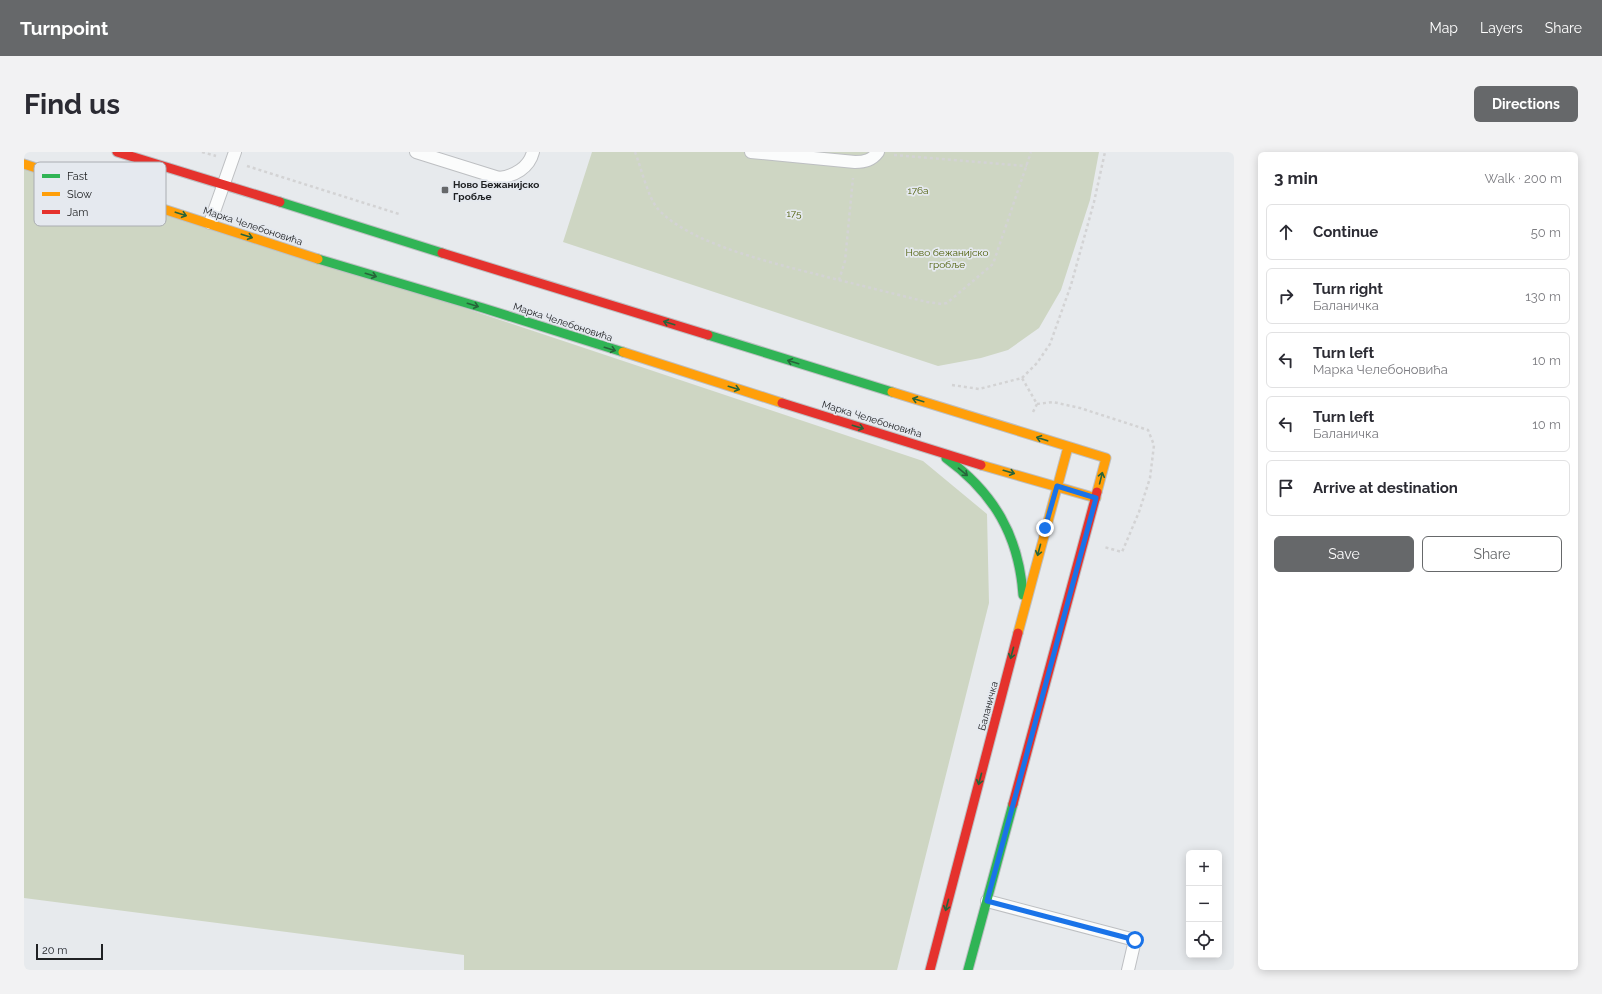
<!DOCTYPE html>
<meta charset="utf-8">
<style>
body{margin:0;font-family:Raleway,sans-serif;background:#f2f2f3;color:#2b2b33}
.controls{position:absolute;right:12px;bottom:12px;display:grid;overflow:hidden;border-radius:6px;box-shadow:0 2px 10px #0003}
.controls button{width:36px;height:36px;display:grid;place-items:center;padding:0;border:0;border-bottom:1px solid #e1e1e2;background:#fff;color:#2b2b33;font:20px sans-serif}
.scale{position:absolute;left:12px;bottom:10px;width:67px;box-sizing:border-box;padding-left:4px;border:2px solid #202224;border-top:0;font-size:11px;line-height:14px;white-space:nowrap;color:#202224;-webkit-text-stroke:3px #e5e9ef;paint-order:stroke}
.stop{position:absolute;width:12px;height:12px;margin:-9px;border:3px solid #1a73e8;border-radius:50%;background:#fff}
.stop.end{background:#1a73e8;border-color:#fff;box-shadow:0 1px 4px #0008}
.list{margin:0;padding:0;list-style:none}
h2{display:flex;justify-content:space-between;align-items:center;height:52px;margin:0;padding:0 16px;font-size:17px}
h2 small{font-size:13px;font-weight:400;color:#7c7c81}
.list li{display:grid;grid-template-columns:26px 1fr auto;gap:12px;align-items:center;box-sizing:border-box;height:56px;margin:0 8px 8px;padding:0 8px;border:1px solid #e1e1e2;border-radius:6px}
.list b{display:block;font-size:15px;white-space:nowrap}
.list p{margin:0;font-size:13px;white-space:nowrap;color:#7c7c81}
.list em{font-size:13px;font-style:normal;color:#7c7c81}
.actions{display:flex;gap:8px;padding:12px 16px}
.actions a{flex:1;padding:9px 0;border:1px solid #66686a;border-radius:6px;text-align:center;font-size:14px;color:#66686a}
.actions .main{background:#66686a;color:#fff}
.icon{flex:none;width:22px;height:22px;fill:none;stroke:currentColor;stroke-width:2;stroke-linecap:round;stroke-linejoin:round}
.map{position:relative;flex:none;width:1210px;height:818px;overflow:hidden;border-radius:6px}
header{display:flex;align-items:center;gap:24px;box-sizing:border-box;height:56px;padding:0 20px;background:#66686a;color:#fff}
header strong{font-size:19px}
nav{display:flex;gap:22px;margin-inline-start:auto;font-size:14px}
.intro{display:flex;align-items:center;justify-content:space-between;box-sizing:border-box;height:96px;padding:0 24px}
h1{margin:0;font-size:28px}
.button{padding:10px 18px;border-radius:6px;background:#66686a;color:#fff;font-size:14px;font-weight:700}
main{display:flex;gap:24px;padding:0 24px}
aside{flex:1;background:#fff;border-radius:6px;box-shadow:0 2px 10px #0003}
.map>svg:first-child{display:block}
</style>
<header>
<strong>Turnpoint</strong>
<nav><a>Map</a><a>Layers</a><a>Share</a></nav>
</header>
<div class="intro"><h1>Find us</h1><a class="button">Directions</a></div>
<main>
<div class="map">
<svg width="1210" height="818" viewBox="0 0 1210 818">
<rect width="100%" height="100%" fill="#e7eaed"/>
<!-- green -->
<path fill="#ced6c3" d="M 568,0 L 1075,0 L 1066,48 L 1037,138 L 1015,176 L 984,198 L 957,206 L 914,214 L 539,90 Z
M 0,14 L 186,71 L 899,309 L 963,362 L 965,451 L 873,818 L 440,818 L 440,803 L 0,746 Z"/>
<g fill="none" stroke-linecap="round" stroke-linejoin="round">
<!-- lane casing -->
<g stroke="#bdbfc2" stroke-width="14">
<path id="lane" d="M 392,0 L 475,26 C 490,24 505,16 509,0
M 727,0 L 831,10 C 841,10 848,8 854,0
M 186,71 L 211,0
M 963,749 L 1111,788 L 1104,818"/>
</g>
<!-- fast casing -->
<g stroke="#bdbfc2" stroke-width="11">
<path id="fast" d="M 256,50 L 418,101
M 294,107 L 459,156 L 599,200
M 684,183 L 868,240
M 922,306 C 970,341 995,384 999,443
M 944,818 L 989,652"/>
</g>
<!-- slow casing -->
<g stroke="#bdbfc2" stroke-width="11">
<path id="slow" d="M 0,12 L 294,107
M 599,200 L 758,251
M 868,240 L 1082,306 L 1073,340
M 957,313 L 1072,346
M 994,481 L 1044,295"/>
</g>
<!-- jam casing -->
<g stroke="#bdbfc2" stroke-width="11">
<path id="jam" d="M 93,0 L 256,50
M 418,101 L 684,183
M 758,251 L 957,313
M 989,652 L 1073,340
M 906,818 L 994,481"/>
</g>
<!-- path -->
<path stroke="#d3d3d4" stroke-width="2.5" stroke-dasharray="3 3" stroke-linecap="butt" d="M 178,0 L 192,4
M 611,0 C 617,15 624,46 634,57 C 668,95 766,115 815,128 L 821,109 L 829,26
M 870,3 L 1003,14
M 223,14 L 375,62
M 815,128 L 903,150 L 918,152 L 923,151 L 969,112 L 1007,0
M 998,226 L 1013,211 L 1026,192 L 1047,133 L 1070,50 L 1081,0
M 928,233 L 955,237 L 998,226 L 1013,252
M 1013,252 L 1029,250 L 1056,256 L 1124,278 L 1130,293 L 1126,326 L 1115,360 L 1098,400 L 1080,395
M 1009,260 L 1013,252"/>
<!-- lane -->
<use href="#lane" stroke="#fbfcfc" stroke-width="12"/>
<!-- fast -->
<use href="#fast" stroke="#30b455" stroke-width="9"/>
<!-- slow -->
<use href="#slow" stroke="#ff9f0a" stroke-width="9"/>
<!-- jam -->
<use href="#jam" stroke="#e5322d" stroke-width="9"/>
</g>
<!-- one-way arrows -->
<defs><path id="oneway-shaft" d="M-6 0H5M1.5-3L5.5 0L1.5 3" fill="none" stroke-width="1.6" stroke-linecap="round" stroke-linejoin="round"/></defs>
<g stroke="#27643a">
<use href="#oneway-shaft" transform="translate(157 62) rotate(18)"/>
<use href="#oneway-shaft" transform="translate(223 84) rotate(18)"/>
<use href="#oneway-shaft" transform="translate(347 123) rotate(17)"/>
<use href="#oneway-shaft" transform="translate(449 153) rotate(17)"/>
<use href="#oneway-shaft" transform="translate(645 171) rotate(-163)"/>
<use href="#oneway-shaft" transform="translate(586 197) rotate(17)"/>
<use href="#oneway-shaft" transform="translate(769 210) rotate(-163)"/>
<use href="#oneway-shaft" transform="translate(710 236) rotate(17)"/>
<use href="#oneway-shaft" transform="translate(894 248) rotate(-163)"/>
<use href="#oneway-shaft" transform="translate(834 275) rotate(17)"/>
<use href="#oneway-shaft" transform="translate(1018 287) rotate(-162)"/>
<use href="#oneway-shaft" transform="translate(939 320) rotate(40)"/>
<use href="#oneway-shaft" transform="translate(985 320) rotate(16)"/>
<use href="#oneway-shaft" transform="translate(1077 326) rotate(-76)"/>
<use href="#oneway-shaft" transform="translate(1015 398) rotate(105)"/>
<use href="#oneway-shaft" transform="translate(988 501) rotate(105)"/>
<use href="#oneway-shaft" transform="translate(956 627) rotate(105)"/>
<use href="#oneway-shaft" transform="translate(923 753) rotate(105)"/>
</g>
<g fill="none" stroke-linecap="round" stroke-linejoin="round">
<!-- route -->
<path stroke="#1a73e8" stroke-width="5" d="M 1021,376 L 1033,334 L 1072,346 L 963,749 L 1111,788"/>
</g>
<!-- markers -->
<rect fill="#66686a" stroke="#e5e9ef" stroke-width="1.5" x="417" y="34" width="8" height="8" rx="2"/>
<g text-anchor="middle" dominant-baseline="central" stroke-width="3.5" stroke-linejoin="round" paint-order="stroke">
<!-- poi labels -->
<g font-size="10" font-weight="bold" fill="#202224" stroke="#e5e9ef" text-anchor="start">
<text x="429" y="32">Ново Бежанијско<tspan x="429" dy="12">Гробље</tspan></text>
</g>
<!-- park labels -->
<g font-size="10" fill="#4d5e08" stroke="#e5e9ef">
<text x="894" y="38">176a</text>
<text x="770" y="61">175</text>
<text x="923" y="100">Ново бежанијско<tspan x="923" dy="12">гробље</tspan></text>
</g>
<!-- street labels -->
<g font-size="10" fill="#202224" stroke="#e5e9ef">
<text transform="translate(229 74) rotate(18)">Марка Челебоновића</text>
<text transform="translate(539 170) rotate(18)">Марка Челебоновића</text>
<text transform="translate(848 267) rotate(17)">Марка Челебоновића</text>
<text transform="translate(964 554) rotate(-75)">Баланичка</text>
</g>
</g>
<!-- legend -->
<rect x="10" y="10" width="132" height="64" rx="6" fill="#e5e9ef" stroke="#aaadb2" stroke-width="1"/>
<rect x="18" y="22" width="18" height="4" fill="#30b455"/>
<rect x="18" y="40" width="18" height="4" fill="#ff9f0a"/>
<rect x="18" y="58" width="18" height="4" fill="#e5322d"/>
<g font-size="11" fill="#202224">
<text x="43" y="28">Fast</text>
<text x="43" y="46">Slow</text>
<text x="43" y="64">Jam</text>
</g>
</svg>
<div class="controls">
<button>+</button>
<button>−</button>
<button><svg class="icon" aria-label="locate" viewBox="0 0 24 24"><circle cx="12" cy="12" r="6"/><path d="M12 2v4M12 18v4M2 12h4M18 12h4"/></svg></button>
</div>
<div class="scale">20 m</div>
<div class="stop" style="left:1111px;top:788px"></div>
<div class="stop end" style="left:1021px;top:376px"></div>
</div>
<aside>
<h2>3 min<small>Walk · 200 m</small></h2>
<ul class="list">
<li><svg class="icon" aria-label="ahead" viewBox="0 0 24 24"><path d="M12 20V5M6 11l6-6 6 6"/></svg><div><b>Continue</b></div><em>50 m</em></li>
<li><svg class="icon" aria-label="right" viewBox="0 0 24 24"><path d="M7 20v-9h11M14 6l5 5-5 5"/></svg><div><b>Turn right</b><p>Баланичка</p></div><em>130 m</em></li>
<li><svg class="icon" aria-label="left" viewBox="0 0 24 24"><path d="M17 20v-9H6M10 6l-5 5 5 5"/></svg><div><b>Turn left</b><p>Марка Челебоновића</p></div><em>10 m</em></li>
<li><svg class="icon" aria-label="left" viewBox="0 0 24 24"><path d="M17 20v-9H6M10 6l-5 5 5 5"/></svg><div><b>Turn left</b><p>Баланичка</p></div><em>10 m</em></li>
<li><svg class="icon" aria-label="arrive" viewBox="0 0 24 24"><path d="M6 21V4h12l-3 4 3 4H6"/></svg><div><b>Arrive at destination</b></div></li>
</ul>
<div class="actions"><a class="main">Save</a><a>Share</a></div>
</aside>
</main>
